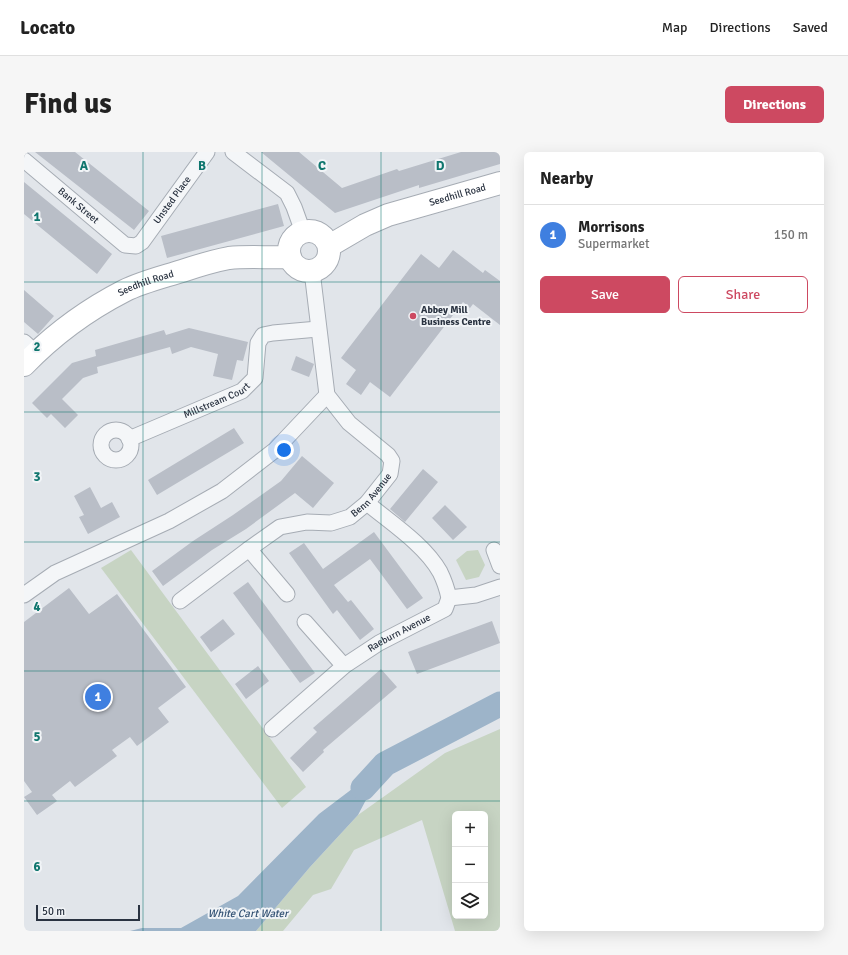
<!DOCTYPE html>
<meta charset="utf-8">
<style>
body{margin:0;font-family:Signika,sans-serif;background:#f6f6f6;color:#222}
.controls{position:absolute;right:12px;bottom:12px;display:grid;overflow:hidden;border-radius:6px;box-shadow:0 4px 16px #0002}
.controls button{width:36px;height:36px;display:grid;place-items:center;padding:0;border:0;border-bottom:1px solid #e0e0e0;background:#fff;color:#222;font:20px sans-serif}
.scale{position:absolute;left:12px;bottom:10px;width:104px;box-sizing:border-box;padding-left:4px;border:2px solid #2a3341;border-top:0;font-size:11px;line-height:14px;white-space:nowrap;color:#2a3341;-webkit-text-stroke:3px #f1f4f7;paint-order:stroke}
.you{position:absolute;left:260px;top:298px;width:14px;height:14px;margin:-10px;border:3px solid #fff;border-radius:50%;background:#1a73e8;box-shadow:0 0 0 6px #1a73e833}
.badge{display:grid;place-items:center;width:26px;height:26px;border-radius:50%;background:#cd4961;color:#fff;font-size:13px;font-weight:700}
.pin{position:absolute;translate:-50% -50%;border:2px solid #fff;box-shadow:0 1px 4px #0006}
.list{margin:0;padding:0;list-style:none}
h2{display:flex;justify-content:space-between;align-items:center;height:52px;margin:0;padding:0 16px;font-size:17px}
h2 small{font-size:13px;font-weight:400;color:#767676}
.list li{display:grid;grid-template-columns:26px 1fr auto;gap:12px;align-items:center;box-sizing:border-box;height:60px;padding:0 16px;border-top:1px solid #e0e0e0}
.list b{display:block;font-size:15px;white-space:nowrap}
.list p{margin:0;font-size:13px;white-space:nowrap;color:#767676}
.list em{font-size:13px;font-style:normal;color:#767676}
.actions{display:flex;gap:8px;padding:12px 16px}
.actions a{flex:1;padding:9px 0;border:1px solid #cd4961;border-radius:6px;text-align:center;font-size:14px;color:#cd4961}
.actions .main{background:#cd4961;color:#fff}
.icon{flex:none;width:22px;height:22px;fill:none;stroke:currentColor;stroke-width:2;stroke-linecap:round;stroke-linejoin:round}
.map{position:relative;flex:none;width:476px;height:779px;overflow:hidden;border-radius:6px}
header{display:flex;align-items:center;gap:24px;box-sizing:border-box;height:56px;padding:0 20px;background:#fff;border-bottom:1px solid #e0e0e0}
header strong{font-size:19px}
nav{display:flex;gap:22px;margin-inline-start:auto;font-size:14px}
.intro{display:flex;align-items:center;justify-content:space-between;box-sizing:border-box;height:96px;padding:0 24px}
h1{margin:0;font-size:28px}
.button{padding:10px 18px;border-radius:6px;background:#cd4961;color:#fff;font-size:14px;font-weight:700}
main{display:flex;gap:24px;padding:0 24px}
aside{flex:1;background:#fff;border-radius:6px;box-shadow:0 4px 16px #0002}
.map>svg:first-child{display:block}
</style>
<header>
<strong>Locato</strong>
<nav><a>Map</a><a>Directions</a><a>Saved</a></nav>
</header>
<div class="intro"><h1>Find us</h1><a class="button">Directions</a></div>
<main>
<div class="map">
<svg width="476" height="779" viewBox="0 0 476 779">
<rect width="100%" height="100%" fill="#e1e5ea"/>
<!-- green -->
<path fill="#c7d4c3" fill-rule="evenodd" d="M 107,398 L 282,635 L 258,656 L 77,416 Z
M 454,398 L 461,413 L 455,425 L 442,428 L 432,408 L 443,399 Z
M 476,577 L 476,779 L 431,779 L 398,668 L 330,698 L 307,737 L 289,743 L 259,779 L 232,779 L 286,715 L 334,663 L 421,601 ZM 431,662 L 461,662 L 461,764 L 431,764 Z"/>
<!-- water -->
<path fill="#9db4c9" d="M 361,612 L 334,663 L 286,715 L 232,779 L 106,779 L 118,776 L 157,776 L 214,744 L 295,662 Z"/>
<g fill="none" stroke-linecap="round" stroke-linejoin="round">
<!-- river -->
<path stroke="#9db4c9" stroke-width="25" d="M 339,636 L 361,612 L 476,552"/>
</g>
<!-- building -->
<path fill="#b9bec7" d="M 11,0 L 51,0 L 125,59 L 110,78 Z
M 237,0 L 275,0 L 318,36 L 373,17 L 375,19 L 437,0 L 476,0 L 476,12 L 395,36 L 395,33 L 311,61 Z
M 0,30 L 88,102 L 73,122 L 0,62 Z
M 254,52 L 260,74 L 143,106 L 137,84 Z
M 429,98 L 459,121 L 461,118 L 476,129 L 476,173 L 449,152 L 446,156 L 439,150 L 366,245 L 346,230 L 337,243 L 322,232 L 332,218 L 317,206 L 397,102 L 415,116 Z
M 0,138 L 30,164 L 14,182 L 0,170 Z
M 165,176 L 224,190 L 219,209 L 213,208 L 208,228 L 189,224 L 194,202 L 167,195 L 148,202 L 146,195 L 73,215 L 74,221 L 59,226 L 38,247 L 54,263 L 41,276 L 27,262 L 23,266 L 8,251 L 48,211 L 72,204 L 71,198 L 140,178 L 142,183 Z
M 272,204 L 290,212 L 285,225 L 267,218 Z
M 210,276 L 220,291 L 133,343 L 124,328 Z
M 278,304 L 310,331 L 289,356 L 271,341 L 222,377 L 188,398 L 139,434 L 128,419 L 169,389 L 209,363 L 257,329 Z
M 399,317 L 414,330 L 381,370 L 366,357 Z
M 66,335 L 77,356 L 88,350 L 96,365 L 64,382 L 55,365 L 60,363 L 50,344 Z
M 421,353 L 443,375 L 429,388 L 408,366 Z
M 350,380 L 399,446 L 383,457 L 346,407 L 310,433 L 324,450 L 327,448 L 350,477 L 336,488 L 313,458 L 309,462 L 265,401 L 280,391 L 299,417 Z
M 224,430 L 291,521 L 276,531 L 209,441 Z
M 45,436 L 65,462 L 93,442 L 162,535 L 134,556 L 145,570 L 113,594 L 106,585 L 88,598 L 93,604 L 51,635 L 46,629 L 28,643 L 33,649 L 13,663 L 0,645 L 8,640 L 0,629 L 0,470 Z
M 199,467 L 211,482 L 187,500 L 176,485 Z
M 468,469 L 476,491 L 393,522 L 384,500 Z
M 234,514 L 245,529 L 222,547 L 211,532 Z
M 357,517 L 373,535 L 299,598 L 300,600 L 279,620 L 266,606 L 293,580 L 289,576 Z"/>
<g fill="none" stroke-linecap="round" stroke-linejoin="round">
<!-- street casing -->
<g stroke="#a6acb4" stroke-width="17">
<g id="street">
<path d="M 209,0 L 263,41 L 270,55 L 279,80"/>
<path id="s1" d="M 0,8 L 101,93 L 112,94 L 118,90 L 183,0"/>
<path d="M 0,190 L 12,201"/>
<circle cx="92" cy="293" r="15"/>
<path id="s2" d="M 105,287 L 218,239 L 231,226 L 234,191 L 239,183 L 249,181 L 294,177"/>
<path d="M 470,398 L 476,414"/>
<path id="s3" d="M 263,442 L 225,397 L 256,375 L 283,370 L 307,371 L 326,365 L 343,351 L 366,322 L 368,309 L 364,303 L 325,271 L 303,243 L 288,119"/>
<path d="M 0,443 L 31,421 L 145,369 L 198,339 L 251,298 L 303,243"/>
<path d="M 425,446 L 452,443 L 476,435"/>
<path d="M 156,449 L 225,397"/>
<path d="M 281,470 L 320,514"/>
<path id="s4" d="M 248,577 L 320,514 L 355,491 L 421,457 L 425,446 C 423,437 420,428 416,420 C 401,393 367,371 343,351"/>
</g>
</g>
<!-- secondary casing -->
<g stroke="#a6acb4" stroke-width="24">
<g id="secondary">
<circle cx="285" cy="99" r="20"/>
<path id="s5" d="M 305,94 L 341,73 L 364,63 L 476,31"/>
<path id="s6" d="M 0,213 C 29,183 63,158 100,139 C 118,130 139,125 158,119 C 173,114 189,109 205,106 C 223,104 247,106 266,105"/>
</g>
</g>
<!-- street -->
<use href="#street" stroke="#f4f6f8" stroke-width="15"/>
<!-- secondary -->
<use href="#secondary" stroke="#fff" stroke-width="22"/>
</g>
<!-- grid -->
<path fill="none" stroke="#0f766e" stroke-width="1" stroke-opacity="0.55" d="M 119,0 L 119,779M 238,0 L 238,779M 357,0 L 357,779M 0,130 L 476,130M 0,260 L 476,260M 0,390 L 476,390M 0,519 L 476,519M 0,649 L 476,649"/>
<!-- markers -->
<circle fill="#cd4961" stroke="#f1f4f7" stroke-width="1.5" cx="389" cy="164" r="4"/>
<g text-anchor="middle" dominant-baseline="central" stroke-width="4" stroke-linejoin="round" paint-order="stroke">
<!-- street labels -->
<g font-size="10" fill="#2a3341" stroke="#f1f4f7">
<text stroke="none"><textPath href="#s5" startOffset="139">Seedhill Road</textPath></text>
<text stroke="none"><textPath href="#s1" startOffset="202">Unsted Place</textPath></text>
<text stroke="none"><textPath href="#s1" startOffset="71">Bank Street</textPath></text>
<text stroke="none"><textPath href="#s6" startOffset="148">Seedhill Road</textPath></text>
<text stroke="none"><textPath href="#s2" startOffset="96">Millstream Court</textPath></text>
<text stroke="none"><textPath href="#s3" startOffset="199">Benn Avenue</textPath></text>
<text stroke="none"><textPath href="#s4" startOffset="160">Raeburn Avenue</textPath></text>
</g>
<!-- poi labels -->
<g font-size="10" font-weight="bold" fill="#2a3341" stroke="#f1f4f7" text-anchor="start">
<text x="397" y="158">Abbey Mill<tspan x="397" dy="12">Business Centre</tspan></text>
</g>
<!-- water labels -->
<g font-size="11" font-style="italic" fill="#345375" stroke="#f1f4f7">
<text x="224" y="761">White Cart Water</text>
</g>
</g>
<g font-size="13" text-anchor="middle" font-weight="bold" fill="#0f766e" stroke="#f1f4f7" stroke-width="4" stroke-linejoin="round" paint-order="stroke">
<text x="60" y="18">A</text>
<text x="178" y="18">B</text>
<text x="298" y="18">C</text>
<text x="416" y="18">D</text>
<text x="13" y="69">1</text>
<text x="13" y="199">2</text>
<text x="13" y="329">3</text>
<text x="13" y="459">4</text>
<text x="13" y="589">5</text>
<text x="13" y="719">6</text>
</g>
</svg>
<div class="controls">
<button>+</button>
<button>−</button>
<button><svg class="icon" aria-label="layers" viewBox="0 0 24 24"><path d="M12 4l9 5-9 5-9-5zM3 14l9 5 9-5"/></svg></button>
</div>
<div class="scale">50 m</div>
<div class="you"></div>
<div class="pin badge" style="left:74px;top:545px;background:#3f7fe0">1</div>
</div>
<aside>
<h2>Nearby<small></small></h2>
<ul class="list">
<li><span class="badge" style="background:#3f7fe0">1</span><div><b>Morrisons</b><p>Supermarket</p></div><em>150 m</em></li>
</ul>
<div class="actions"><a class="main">Save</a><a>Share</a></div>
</aside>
</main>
